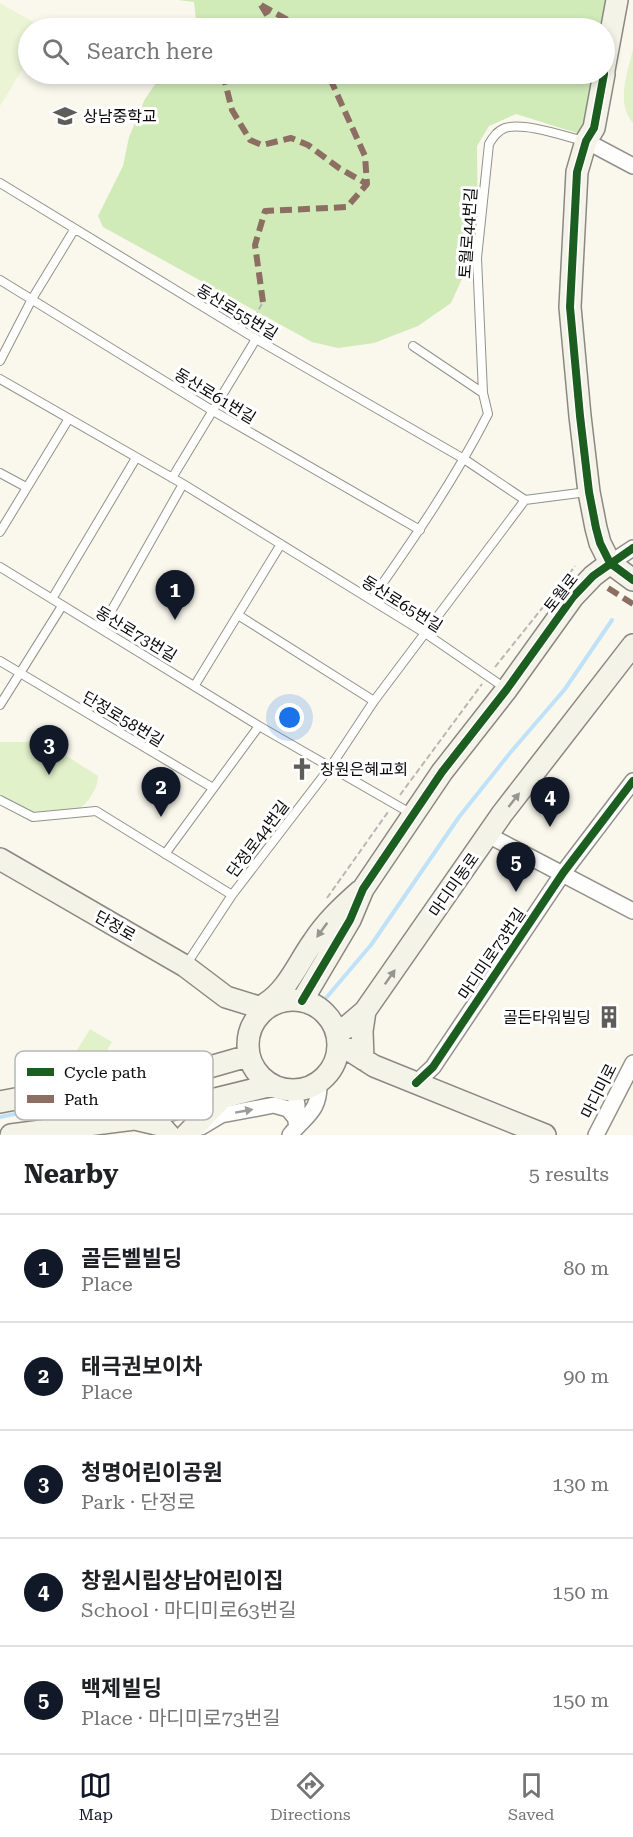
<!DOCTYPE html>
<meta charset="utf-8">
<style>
body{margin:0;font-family:"Roboto Serif","Noto Sans KR",serif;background:#f2f2f2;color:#202124}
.you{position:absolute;left:290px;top:718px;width:21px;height:21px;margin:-15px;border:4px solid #fff;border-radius:50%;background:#1a73e8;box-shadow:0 0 0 9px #1a73e833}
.badge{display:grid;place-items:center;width:39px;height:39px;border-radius:50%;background:#111827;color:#fff;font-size:20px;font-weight:700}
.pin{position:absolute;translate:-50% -50px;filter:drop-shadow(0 2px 3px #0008)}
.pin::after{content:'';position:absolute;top:32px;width:21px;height:18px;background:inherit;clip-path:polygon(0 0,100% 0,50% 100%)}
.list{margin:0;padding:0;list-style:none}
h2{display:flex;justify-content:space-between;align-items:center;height:78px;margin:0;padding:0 24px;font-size:26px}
h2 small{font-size:20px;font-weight:400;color:#757577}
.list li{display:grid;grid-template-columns:39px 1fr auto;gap:18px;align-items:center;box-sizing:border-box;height:108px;padding:0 24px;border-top:2px solid #e0e0e0}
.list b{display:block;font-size:22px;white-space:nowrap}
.list p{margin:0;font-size:20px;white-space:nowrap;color:#757577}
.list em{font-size:20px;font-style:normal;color:#757577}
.icon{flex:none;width:33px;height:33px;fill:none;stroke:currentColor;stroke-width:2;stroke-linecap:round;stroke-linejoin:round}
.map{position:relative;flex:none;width:633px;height:1135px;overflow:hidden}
.search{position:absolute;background:#fff;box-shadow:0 3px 9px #0003;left:18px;right:18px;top:18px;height:66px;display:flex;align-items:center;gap:15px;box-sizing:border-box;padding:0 21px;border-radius:33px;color:#757577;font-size:22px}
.sheet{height:618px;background:#fff}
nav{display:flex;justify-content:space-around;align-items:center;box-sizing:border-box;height:84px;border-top:2px solid #e0e0e0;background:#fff;font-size:16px;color:#757577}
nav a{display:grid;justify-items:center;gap:3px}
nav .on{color:#111827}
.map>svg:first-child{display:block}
</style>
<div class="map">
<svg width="633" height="1135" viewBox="0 0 633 1135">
<rect width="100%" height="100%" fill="#faf8ed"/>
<!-- green -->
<path fill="#e1f2ca" d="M 633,49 L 633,123 C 615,103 628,72 633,49 Z
M 37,737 L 98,776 C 99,786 88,804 79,809 L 32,814 L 0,797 L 0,742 L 30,742 Z
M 90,1029 L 112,1042 L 91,1077 L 69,1063 Z"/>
<!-- forest -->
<path fill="#d0eab8" d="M 178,0 L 609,0 L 604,28 L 191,28 L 196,20 L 194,2 Z
M 162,74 L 597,74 L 588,125 L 580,134 L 516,114 L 489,126 L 477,146 L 478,238 L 466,270 L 451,303 L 418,326 L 374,343 L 338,348 L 312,342 L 103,227 L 98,216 L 123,166 L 129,137 L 145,99 Z"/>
<!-- pitch -->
<path fill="#ebf5d5" d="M 0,3 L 40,26 L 41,28 L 28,28 L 28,60 L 0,106 Z"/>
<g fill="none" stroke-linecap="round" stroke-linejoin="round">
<!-- stream -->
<path stroke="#c0e2f8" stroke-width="4" d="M 326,998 L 371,945 L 459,817 L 510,753 L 565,689 L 612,620
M 0,1117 L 99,1097"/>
<!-- lane casing -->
<g stroke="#92918c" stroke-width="10">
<path id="lane" d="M 0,183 L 256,339 L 464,459 L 525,500 L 587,492
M 0,280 L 213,411 L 420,530
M 413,346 L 483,393
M 0,361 L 32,299 L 74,230
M 0,379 L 183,484 L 425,633 L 505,688
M 0,473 L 26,487
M 172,478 L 256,339
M 0,532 L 68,420
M 0,567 L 259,726 L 412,814
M 52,599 L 136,458
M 371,600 C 413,540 455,479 488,414 L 483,393 L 477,258 L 489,144 C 493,137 497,131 505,128 C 524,122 564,136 584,141
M 238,615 L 374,701
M 101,629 L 183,484
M 0,661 L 213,788
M 195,685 L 281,544
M 0,705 L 62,606
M 0,800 L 33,817 L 96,811 L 232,895
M 165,854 L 259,726
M 186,965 L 232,895 L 331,766 L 374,701 L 525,500"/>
</g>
<!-- street casing -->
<g stroke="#92918c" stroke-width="18">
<path id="street" d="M 586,141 L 633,166
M 610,563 L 633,548
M 488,835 L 633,911
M 416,1083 L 433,1067 L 563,873 L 633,781
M 294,1090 L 297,1105 L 296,1122
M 201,1127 L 221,1115 L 274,1105 L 288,1109 L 297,1120
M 290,1135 C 306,1115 320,1112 319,1082
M 596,1135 L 633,1063"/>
</g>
<!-- secondary casing -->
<g stroke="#898883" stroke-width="24">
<path id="secondary" d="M 604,70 L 617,0
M 604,74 L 594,128 L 586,141 L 577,172 L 570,307 L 580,416 L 589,492 L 596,528 L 600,543 L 610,563 L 633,580
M 0,859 L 185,966 L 226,997 L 265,1009
M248 1045a45 45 0 1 1 90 0a45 45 0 1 1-90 0Z
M 302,1001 L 350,920 L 363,889 L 442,772 L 507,689 L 573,597 L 593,576 L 610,563
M 265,1004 C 287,991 298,963 313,942 C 326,922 342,907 360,891
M 337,1035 L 365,1011 L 502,814 L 633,645
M 338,1043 L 374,1066 L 545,1135
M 363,1059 L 362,1031 L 365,1011
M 95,1084 C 113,1096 114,1104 104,1123
M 0,1102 L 95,1084 L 199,1070 L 248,1056
M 135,1119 L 160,1125 L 169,1135
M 11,1135 L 134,1119 L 272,1085
M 186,1135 L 221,1099"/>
</g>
<!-- path -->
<path stroke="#b7b7b5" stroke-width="2" stroke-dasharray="6 3" stroke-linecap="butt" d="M 250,325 L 263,302
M 564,581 L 575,566
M 495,667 L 551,597
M 400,795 L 482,684
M 327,898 L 388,812"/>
<!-- lane -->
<use href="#lane" stroke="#fefefc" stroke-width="8"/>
<!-- street -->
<use href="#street" stroke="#fefefc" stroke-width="15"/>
<!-- secondary -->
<use href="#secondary" stroke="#f4f3e7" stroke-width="21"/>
<!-- quiet -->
<path stroke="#8d6e63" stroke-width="6" stroke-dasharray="12 6" stroke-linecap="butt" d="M 261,5 L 293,23 L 300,28
M 261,5 L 271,22 L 269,28
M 227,74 L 224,78 L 232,110 L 250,140 L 262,145 L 291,138 L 308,145 L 339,168 L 367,184 L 365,156 L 328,74
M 263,302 L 255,245 L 265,211 L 347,207 L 367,184
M 608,588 L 633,604"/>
<!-- cycleway casing -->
<g stroke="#fff" stroke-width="11">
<path id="cycleway" d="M 604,74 L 594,128 L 586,141 L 577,172 L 570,307 L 580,416 L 589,492 L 596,528 L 600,543 L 610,563 L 633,580
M 302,1001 L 350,920 L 363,889 L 442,772 L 507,689 L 573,597 L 593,576 L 633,548
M 416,1083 L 433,1067 L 563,873 L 633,781"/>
</g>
<!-- cycleway -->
<use href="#cycleway" stroke="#1b5e20" stroke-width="8"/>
</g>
<!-- one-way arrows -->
<defs><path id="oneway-solid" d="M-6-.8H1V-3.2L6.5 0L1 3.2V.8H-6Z" transform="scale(1.5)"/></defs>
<g fill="#96968f">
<use href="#oneway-solid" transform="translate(514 800) rotate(-52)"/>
<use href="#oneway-solid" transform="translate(322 930) rotate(126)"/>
<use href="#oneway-solid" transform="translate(390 977) rotate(-55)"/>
</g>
<use fill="#9c9c9b" href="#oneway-solid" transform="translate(244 1111) rotate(-10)"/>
<!-- icons -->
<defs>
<g id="school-bare" transform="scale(1.8)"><path d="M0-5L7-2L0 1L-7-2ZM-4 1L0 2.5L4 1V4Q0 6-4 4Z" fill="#5e5d59" stroke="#fff" stroke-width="2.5" paint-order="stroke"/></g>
<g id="church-bare" transform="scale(1.8)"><path d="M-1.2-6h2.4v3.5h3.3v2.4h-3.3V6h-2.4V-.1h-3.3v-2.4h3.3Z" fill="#5e5d59" stroke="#fff" stroke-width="2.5" paint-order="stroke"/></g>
<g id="building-bare" transform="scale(1.8)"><path d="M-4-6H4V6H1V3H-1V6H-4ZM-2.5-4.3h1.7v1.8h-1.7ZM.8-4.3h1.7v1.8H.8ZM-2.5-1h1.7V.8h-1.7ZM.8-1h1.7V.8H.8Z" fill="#5e5d59" stroke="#fff" stroke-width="2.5" paint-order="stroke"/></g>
</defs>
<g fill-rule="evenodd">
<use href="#school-bare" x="65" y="116"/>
<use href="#church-bare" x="302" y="769"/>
<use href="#building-bare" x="609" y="1017"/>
</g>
<g text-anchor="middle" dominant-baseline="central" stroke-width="6" stroke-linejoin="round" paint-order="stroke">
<!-- poi labels -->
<g font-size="16" fill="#0a0a0a" stroke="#fff" text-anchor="start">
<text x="83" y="116">상남중학교</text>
<text x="320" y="769">창원은혜교회</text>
<text x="591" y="1017" text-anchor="end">골든타워빌딩</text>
</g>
<!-- street labels -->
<g font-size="16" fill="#0a0a0a" stroke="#fff">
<text transform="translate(468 233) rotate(-86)">토월로44번길</text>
<text transform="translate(237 312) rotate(31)">동산로55번길</text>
<text transform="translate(215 396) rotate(31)">동산로61번길</text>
<text transform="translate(561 593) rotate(-52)">토월로</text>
<text transform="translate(402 604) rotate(32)">동산로65번길</text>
<text transform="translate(136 634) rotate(31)">동산로73번길</text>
<text transform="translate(123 719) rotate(31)">단정로58번길</text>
<text transform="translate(258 839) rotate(-53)">단정로44번길</text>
<text transform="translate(454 885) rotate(-55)">마디미동로</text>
<text transform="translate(115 926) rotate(30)">단정로</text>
<text transform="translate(492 954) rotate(-56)">마디미로73번길</text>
<text transform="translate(599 1091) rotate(-63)">마디미로</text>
</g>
</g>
<!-- legend -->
<rect x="15" y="1051" width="198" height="69" rx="9" fill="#fff" stroke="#b6b6b6" stroke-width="1.5"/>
<rect x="27" y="1068" width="27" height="8" fill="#1b5e20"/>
<rect x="27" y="1095" width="27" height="8" fill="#8d6e63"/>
<g font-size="16" fill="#0a0a0a">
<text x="64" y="1078">Cycle path</text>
<text x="64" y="1105">Path</text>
</g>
</svg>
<div class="you"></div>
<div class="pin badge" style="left:175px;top:620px">1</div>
<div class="pin badge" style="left:161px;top:817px">2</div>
<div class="pin badge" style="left:49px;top:775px">3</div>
<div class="pin badge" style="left:550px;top:827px">4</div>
<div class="pin badge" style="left:516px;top:892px">5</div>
<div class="search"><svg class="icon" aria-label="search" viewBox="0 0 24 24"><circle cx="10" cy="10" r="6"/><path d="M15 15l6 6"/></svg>Search here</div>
</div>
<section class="sheet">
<h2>Nearby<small>5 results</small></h2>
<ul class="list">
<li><span class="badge">1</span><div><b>골든벨빌딩</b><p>Place</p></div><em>80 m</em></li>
<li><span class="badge">2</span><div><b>태극권보이차</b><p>Place</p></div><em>90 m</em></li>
<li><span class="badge">3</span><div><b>청명어린이공원</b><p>Park · 단정로</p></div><em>130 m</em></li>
<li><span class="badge">4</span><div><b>창원시립상남어린이집</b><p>School · 마디미로63번길</p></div><em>150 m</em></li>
<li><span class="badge">5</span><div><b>백제빌딩</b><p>Place · 마디미로73번길</p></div><em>150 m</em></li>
</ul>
</section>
<nav>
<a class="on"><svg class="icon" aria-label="map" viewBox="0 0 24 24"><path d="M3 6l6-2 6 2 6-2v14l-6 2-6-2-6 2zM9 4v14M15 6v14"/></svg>Map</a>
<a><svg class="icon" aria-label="directions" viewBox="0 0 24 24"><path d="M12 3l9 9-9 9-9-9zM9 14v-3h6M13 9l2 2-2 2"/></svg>Directions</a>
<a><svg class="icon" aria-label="saved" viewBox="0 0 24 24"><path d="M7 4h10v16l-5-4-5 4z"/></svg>Saved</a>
</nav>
